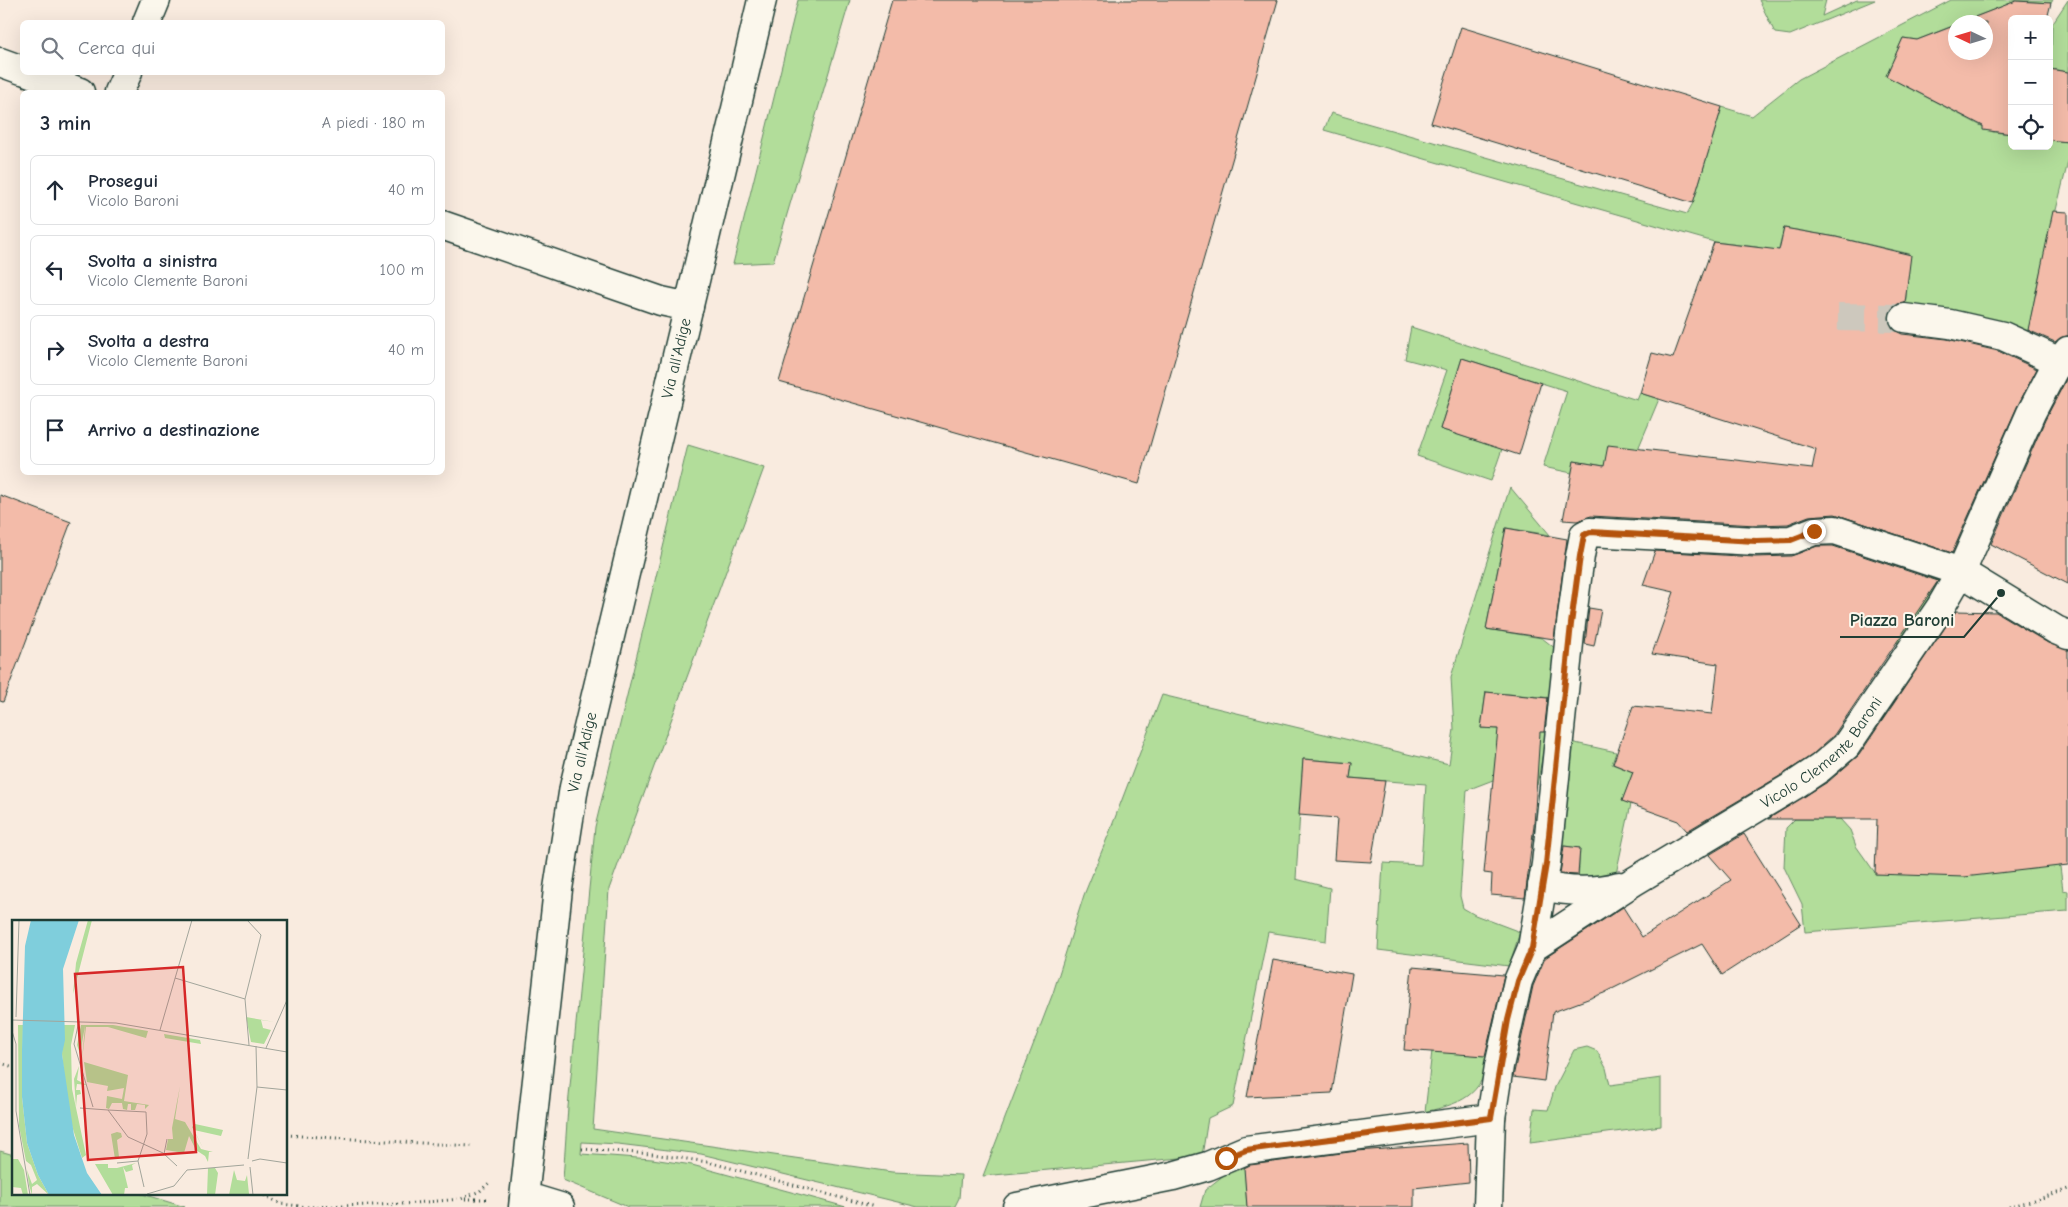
<!DOCTYPE html>
<html lang="it">
<meta charset="utf-8">
<style>
body{margin:0;font-family:"Comic Neue",sans-serif;background:#f6f6f7;color:#1f2937}
.controls{position:absolute;right:15px;top:15px;display:grid;overflow:hidden;border-radius:8px;box-shadow:0 5px 20px #0002}
.controls button{width:45px;height:45px;display:grid;place-items:center;padding:0;border:0;border-bottom:1px solid #e0e1e3;background:#fff;color:#1f2937;font:25px sans-serif}
.compass{position:absolute;left:1948px;top:15px;width:45px;height:45px;border-radius:50%;background:#fff;box-shadow:0 5px 20px #0002;rotate:274deg}
.stop{position:absolute;width:15px;height:15px;margin:-11px;border:4px solid #b45309;border-radius:50%;background:#fff}
.stop.end{background:#b45309;border-color:#fff;box-shadow:0 1px 5px #0008}
.list{margin:0;padding:0;list-style:none}
h2{display:flex;justify-content:space-between;align-items:center;height:65px;margin:0;padding:0 20px;font-size:21px}
h2 small{font-size:16px;font-weight:400;color:#747a83}
.list li{display:grid;grid-template-columns:32px 1fr auto;gap:15px;align-items:center;box-sizing:border-box;height:70px;margin:0 10px 10px;padding:0 10px;border:1px solid #e0e1e3;border-radius:8px}
.list b{display:block;font-size:19px;white-space:nowrap}
.list p{margin:0;font-size:16px;white-space:nowrap;color:#747a83}
.list em{font-size:16px;font-style:normal;color:#747a83}
.icon{flex:none;width:28px;height:28px;fill:none;stroke:currentColor;stroke-width:2;stroke-linecap:round;stroke-linejoin:round}
.map{position:relative;flex:none;width:2068px;height:1207px;overflow:hidden}
.search{position:absolute;background:#fff;box-shadow:0 5px 20px #0002;left:20px;top:20px;width:425px;height:55px;display:flex;align-items:center;gap:12px;box-sizing:border-box;padding:0 18px;border-radius:8px;color:#747a83;font-size:19px}
.panel{position:absolute;background:#fff;box-shadow:0 5px 20px #0002;left:20px;top:90px;width:425px;height:385px;border-radius:8px}
.map>svg:first-child{display:block}
</style>
<div class="map">
<svg width="2068" height="1207" viewBox="0 0 2068 1207">
<rect width="100%" height="100%" fill="#f9ebdf"/>
<filter id="ink" filterUnits="userSpaceOnUse"><feTurbulence type="fractalNoise" baseFrequency=".02" numOctaves="2"/><feDisplacementMap in="SourceGraphic" scale="10" xChannelSelector="R" yChannelSelector="G"/><feConvolveMatrix kernelMatrix="1 2 1 2 8 2 1 2 1" color-interpolation-filters="sRGB"/></filter>
<g filter="url(#ink)">
<!-- green -->
<path fill="#b2dd9a" stroke="#688d67" d="M 798,0 L 850,0 L 773,262 L 733,264 Z
M 1759,0 L 1826,0 L 1822,16 L 1857,0 L 1875,0 L 1790,35 L 1775,33 Z
M 1951,0 L 2053,0 L 2051,3 L 2016,1 L 1962,22 L 1956,22 L 1955,25 L 1917,40 L 1903,38 L 1886,76 L 1993,132 L 2012,134 L 2012,146 L 2049,146 L 2049,140 L 2068,142 L 2068,162 L 2038,282 L 2027,337 L 1997,322 L 1969,314 L 1905,307 L 1910,254 L 1836,237 L 1784,228 L 1777,256 L 1757,247 L 1714,242 L 1324,130 L 1331,113 L 1687,214 L 1693,203 L 1722,107 L 1752,116 L 1799,79 Z
M 2068,0 L 2068,72 L 2051,69 L 2052,24 Z
M 1411,327 L 1637,400 L 1640,393 L 1659,399 L 1638,449 L 1604,466 L 1574,461 L 1572,473 L 1543,467 L 1567,391 L 1462,358 L 1440,429 L 1502,449 L 1491,481 L 1417,456 L 1447,370 L 1405,359 Z
M 688,445 L 764,468 L 609,889 L 593,1129 L 892,1172 L 961,1175 L 959,1198 L 955,1206 L 953,1207 L 918,1207 L 701,1154 L 618,1144 L 582,1142 L 581,1154 L 652,1159 L 692,1165 L 846,1207 L 628,1207 L 563,1180 L 568,1107 L 595,827 Z
M 1510,487 L 1550,535 L 1506,528 L 1486,629 L 1542,638 L 1556,649 L 1552,698 L 1486,692 L 1481,728 L 1547,732 L 1537,785 L 1493,780 L 1467,790 L 1460,896 L 1463,908 L 1475,915 L 1520,932 L 1509,966 L 1378,950 L 1383,863 L 1421,865 L 1426,784 L 1350,778 L 1352,763 L 1303,759 L 1296,879 L 1330,888 L 1326,941 L 1268,932 L 1233,1106 L 1208,1118 L 1202,1156 L 983,1176 L 1053,993 L 1084,895 L 1110,831 L 1162,695 L 1449,764 L 1454,729 L 1451,677 Z
M 1926,573 L 1944,581 L 1909,647 L 1891,640 Z
M 1566,741 L 1616,752 L 1612,764 L 1633,772 L 1623,800 L 1631,804 L 1616,874 L 1578,882 L 1580,848 L 1555,845 Z
M 1795,819 L 1840,819 L 1850,830 L 1856,846 L 1876,874 L 2059,859 L 2063,890 L 2068,891 L 2068,911 L 1805,932 L 1802,904 L 1784,867 L 1786,828 Z
M 1587,1047 L 1597,1051 L 1606,1068 L 1610,1085 L 1661,1078 L 1661,1126 L 1530,1143 L 1534,1109 L 1548,1110 L 1555,1087 L 1574,1050 Z
M 1432,1051 L 1489,1056 C 1482,1097 1461,1103 1425,1112 Z
M 0,1151 L 14,1155 L 14,1193 L 139,1193 L 185,1207 L 0,1207 Z
M 1244,1159 L 1247,1207 L 1200,1207 L 1205,1190 Z"/>
<!-- building -->
<path fill="#f3bba9" stroke="#1f3d34" d="M 892,0 L 1278,0 L 1139,484 L 779,382 Z
M 2016,1 L 2051,3 L 2047,19 L 2012,19 L 2012,134 L 1983,130 L 1983,126 L 1886,76 L 1903,38 L 1917,40 L 1956,25 L 1956,52 L 1986,52 L 1986,22 L 1962,22 Z
M 1461,27 L 1722,107 L 1693,203 L 1431,123 Z
M 2049,69 L 2068,72 L 2068,142 L 2049,140 Z
M 2053,211 L 2068,212 L 2068,336 L 2062,337 L 2055,342 L 2028,330 Z
M 1784,228 L 1836,237 L 1911,255 L 1905,303 L 1898,304 L 1892,308 L 1889,316 L 1889,324 L 1894,330 L 1902,334 L 1947,339 L 1998,351 L 2037,369 L 2017,407 L 1952,553 L 1835,514 L 1809,516 L 1788,524 L 1756,525 L 1591,516 L 1577,521 L 1563,520 L 1574,461 L 1604,466 L 1608,445 L 1812,469 L 1816,449 L 1640,393 L 1652,353 L 1673,358 L 1714,242 L 1779,250 Z
M 1462,358 L 1541,383 L 1519,455 L 1440,429 Z
M 2068,376 L 2068,584 L 1991,544 L 2045,420 Z
M 0,495 L 71,522 L 3,702 L 0,701 Z
M 1506,528 L 1567,539 L 1554,639 L 1486,629 Z
M 1817,546 L 1833,546 L 1938,581 L 1834,735 L 1811,756 L 1785,773 L 1687,831 L 1678,821 L 1622,801 L 1633,772 L 1613,764 L 1633,706 L 1712,714 L 1718,664 L 1652,654 L 1674,592 L 1643,585 L 1655,551 L 1755,557 L 1791,556 Z
M 1589,608 L 1601,610 L 1594,646 L 1585,644 Z
M 1956,611 L 1996,612 L 2048,643 L 2068,650 L 2068,865 L 1964,877 L 1875,874 L 1877,819 L 1768,819 L 1829,781 L 1859,755 Z
M 1486,692 L 1548,698 L 1544,732 L 1540,732 L 1534,825 L 1525,898 L 1491,895 L 1492,874 L 1484,873 L 1498,729 L 1481,728 Z
M 1303,759 L 1352,763 L 1350,778 L 1385,781 L 1371,862 L 1334,860 L 1337,818 L 1299,815 Z
M 1744,834 L 1801,924 L 1722,975 L 1702,944 L 1604,993 L 1553,1012 L 1544,1081 L 1513,1077 L 1533,986 L 1545,958 L 1623,907 L 1642,937 L 1731,880 L 1709,855 Z
M 1564,846 L 1580,848 L 1578,875 L 1560,874 Z
M 1273,960 L 1352,974 L 1332,1093 L 1247,1097 Z
M 1412,967 L 1504,975 L 1485,1056 L 1404,1050 Z
M 1468,1143 L 1469,1182 L 1414,1188 L 1414,1207 L 1247,1207 L 1244,1168 L 1250,1165 L 1357,1151 Z"/>
<g fill="none" stroke-linecap="round" stroke-linejoin="round">
<!-- street-tunnel -->
<path stroke="#cdc8bd" stroke-width="28" stroke-dasharray="28 14" stroke-linecap="butt" d="M 1838,317 L 1904,318"/>
<!-- street casing -->
<g stroke="#1f3d34" stroke-width="31">
<g id="street">
<path d="M 147,22 L 156,0"/>
<path d="M 0,62 L 22,70"/>
<path d="M 28,72 L 80,92"/>
<path d="M 119,92 L 128,72"/>
<path d="M 442,225 L 661,301 L 689,307"/>
<path d="M 1904,318 L 1950,324 L 2003,336 L 2060,362"/>
<path d="M 1542,886 C 1568,892 1593,893 1619,886"/>
<path d="M 1532,948 L 1546,864 L 1571,624 L 1580,556 L 1584,535 L 1590,532 L 1756,541 L 1791,540 L 1814,531 L 1835,530 L 1961,572 L 2056,630 L 2068,635"/>
<path d="M 524,1199 L 537,1200 L 560,1207"/>
<path d="M 1017,1207 L 1173,1176 L 1208,1166 L 1246,1150 L 1491,1118"/>
<path id="s1" d="M 1488,1207 L 1491,1118 L 1499,1066 L 1518,981 L 1532,948 L 1633,882 L 1793,786 L 1820,768 L 1846,746 L 1940,608 L 1961,572 L 2031,413 L 2054,369 L 2068,351"/>
</g>
</g>
<!-- secondary casing -->
<g stroke="#1f3d34" stroke-width="31">
<g id="secondary">
<path id="s2" d="M 523,1207 L 558,889 L 574,787 L 762,0"/>
</g>
</g>
<!-- path -->
<path stroke="#1f3d34" stroke-width="3" stroke-dasharray="1 4" stroke-linecap="butt" d="M 0,1063 L 14,1067
M 286,1135 L 471,1146
M 582,1149 L 652,1154 L 708,1162 L 875,1207
M 260,1193 L 281,1204 L 309,1207 L 403,1204 L 461,1199 L 480,1191 L 489,1183
M 465,1199 L 488,1199
M 2009,1207 L 2052,1195 L 2068,1189"/>
<!-- street -->
<use href="#street" stroke="#fbf7ec" stroke-width="28"/>
<!-- secondary -->
<use href="#secondary" stroke="#fbf7ec" stroke-width="28"/>
</g>
</g>
<g fill="none" stroke-linecap="round" stroke-linejoin="round" filter="url(#ink)">
<!-- route -->
<path stroke="#b45309" stroke-width="6" d="M 1226,1158 L 1246,1150 L 1491,1118 L 1508,1020 L 1518,981 L 1532,948 L 1546,864 L 1571,624 L 1580,556 L 1584,535 L 1590,532 L 1756,541 L 1791,540 L 1814,531"/>
</g>
<g text-anchor="middle" dominant-baseline="central" stroke-width="4" stroke-linejoin="round" paint-order="stroke">
<!-- street labels -->
<g font-size="16" fill="#1f3d34" stroke="#fbf7ec">
<text stroke="none"><textPath href="#s2" startOffset="864">Via all'Adige</textPath></text>
<text stroke="none"><textPath href="#s1" startOffset="616">Vicolo Clemente Baroni</textPath></text>
<text stroke="none"><textPath href="#s2" startOffset="459">Via all'Adige</textPath></text>
</g>
</g>
<!-- overview -->
<g transform="translate(12 920)">
<rect width="275" height="275" fill="#f9ebdf"/>
<path d="M 76,0 L 80,0 L 61,74 L 64,43 ZM 234,97 L 263,102 L 249,100 L 251,108 L 259,110 L 252,124 L 239,122 ZM 6,105 L 11,105 L 10,177 L 15,223 L 26,255 L 37,275 L 25,264 L 20,267 L 20,275 L 17,265 L 15,250 L 20,264 L 25,260 L 19,245 L 14,241 L 7,206 ZM 51,105 L 63,105 L 59,125 L 60,169 L 74,235 L 70,238 L 56,193 L 50,134 ZM 69,105 L 101,105 L 136,111 L 134,118 L 96,107 L 74,107 L 70,140 L 73,106 L 68,134 L 65,125 ZM 152,114 L 188,120 L 189,124 L 153,118 ZM 72,142 L 116,155 L 112,181 L 137,185 L 133,189 L 133,185 L 125,184 L 123,190 L 119,190 L 119,184 L 116,184 L 115,190 L 111,189 L 110,183 L 100,183 L 97,189 L 94,188 L 95,176 L 110,179 L 112,168 L 95,171 L 96,166 L 75,162 ZM 67,146 L 65,160 L 75,165 L 65,164 L 64,170 L 68,170 L 69,174 L 65,175 L 64,187 L 62,159 ZM 168,166 L 163,199 L 173,202 L 189,229 L 201,232 L 197,232 L 196,242 L 193,236 L 184,230 L 177,216 L 172,233 L 154,230 L 156,219 L 161,219 L 160,208 ZM 183,204 L 211,210 L 209,216 L 182,210 L 191,228 L 180,207 ZM 105,212 L 109,213 L 110,217 L 105,220 L 107,237 L 103,239 L 99,214 ZM 1,239 L 6,239 L 12,250 L 16,275 L 11,275 L 9,268 L 0,267 ZM 124,243 L 120,245 L 121,250 L 114,252 L 111,247 L 116,268 L 113,268 L 112,275 L 101,275 L 83,244 L 96,244 L 96,248 L 105,248 ZM 196,248 L 203,248 L 206,253 L 203,275 L 195,275 ZM 222,250 L 225,260 L 233,261 L 235,255 L 237,274 L 217,275 Z" fill="#b2dd9a"/>
<path d="M 19,0 L 67,0 L 51,49 L 53,120 L 50,134 L 62,215 L 75,253 L 90,275 L 37,275 L 26,255 L 15,223 L 10,177 L 10,130 L 13,26 Z" fill="#7fcedc"/>
<path fill="none" stroke="#a2a59b" stroke-width="1" d="M 235,0 L 249,15 L 233,79 L 237,125M 163,58 L 233,79M 4,97 L 7,0M 0,100 L 104,103 L 275,132M 67,101 L 62,124 L 81,187M 148,110 L 180,0M 0,111 L 4,124 L 4,191 L 18,275M 254,128 L 275,80M 245,167 L 275,170M 68,188 L 96,190 L 116,217 L 151,233 L 165,246M 96,190 L 134,192 L 135,214 L 126,241 L 132,267M 152,234 L 155,219M 236,239 L 245,167 L 244,126M 240,241 L 248,239 L 275,243M 105,243 L 126,241M 238,247 L 241,275M 135,274 L 162,266 L 175,250 L 232,245"/>
<path fill="#d62828" fill-opacity="0.15" stroke="#d62828" stroke-width="2.5" d="M 171,47 L 184,232 L 76,240 L 63,54 Z"/>
<rect width="275" height="275" fill="none" stroke="#1f3d34" stroke-width="2.5"/>
</g>
<!-- callouts -->
<path fill="none" stroke="#1f3d34" stroke-width="2" d="M2001 593L1964 637H1840"/>
<circle fill="#1f3d34" stroke="#fbf7ec" stroke-width="2" cx="2001" cy="593" r="5"/>
<g font-size="18" text-anchor="middle" font-weight="bold" fill="#1f3d34" stroke="#fbf7ec" stroke-width="4" stroke-linejoin="round" paint-order="stroke">
<text x="1902" y="626">Piazza Baroni</text>
</g>
</svg>
<div class="controls">
<button>+</button>
<button>−</button>
<button><svg class="icon" aria-label="locate" viewBox="0 0 24 24"><circle cx="12" cy="12" r="6"/><path d="M12 2v4M12 18v4M2 12h4M18 12h4"/></svg></button>
</div>
<svg class="compass" viewBox="-18 -18 36 36"><path d="M0-13l5 13h-10z" fill="#e53935"/><path d="M0 13l5-13h-10z" fill="#747a83"/></svg>
<div class="stop" style="left:1226px;top:1158px"></div>
<div class="stop end" style="left:1814px;top:531px"></div>
<div class="search"><svg class="icon" aria-label="search" viewBox="0 0 24 24"><circle cx="10" cy="10" r="6"/><path d="M15 15l6 6"/></svg>Cerca qui</div>
<section class="panel">
<h2>3 min<small>A piedi · 180 m</small></h2>
<ul class="list">
<li><svg class="icon" aria-label="ahead" viewBox="0 0 24 24"><path d="M12 20V5M6 11l6-6 6 6"/></svg><div><b>Prosegui</b><p>Vicolo Baroni</p></div><em>40 m</em></li>
<li><svg class="icon" aria-label="left" viewBox="0 0 24 24"><path d="M17 20v-9H6M10 6l-5 5 5 5"/></svg><div><b>Svolta a sinistra</b><p>Vicolo Clemente Baroni</p></div><em>100 m</em></li>
<li><svg class="icon" aria-label="right" viewBox="0 0 24 24"><path d="M7 20v-9h11M14 6l5 5-5 5"/></svg><div><b>Svolta a destra</b><p>Vicolo Clemente Baroni</p></div><em>40 m</em></li>
<li><svg class="icon" aria-label="arrive" viewBox="0 0 24 24"><path d="M6 21V4h12l-3 4 3 4H6"/></svg><div><b>Arrivo a destinazione</b></div></li>
</ul>
</section>
</div>
